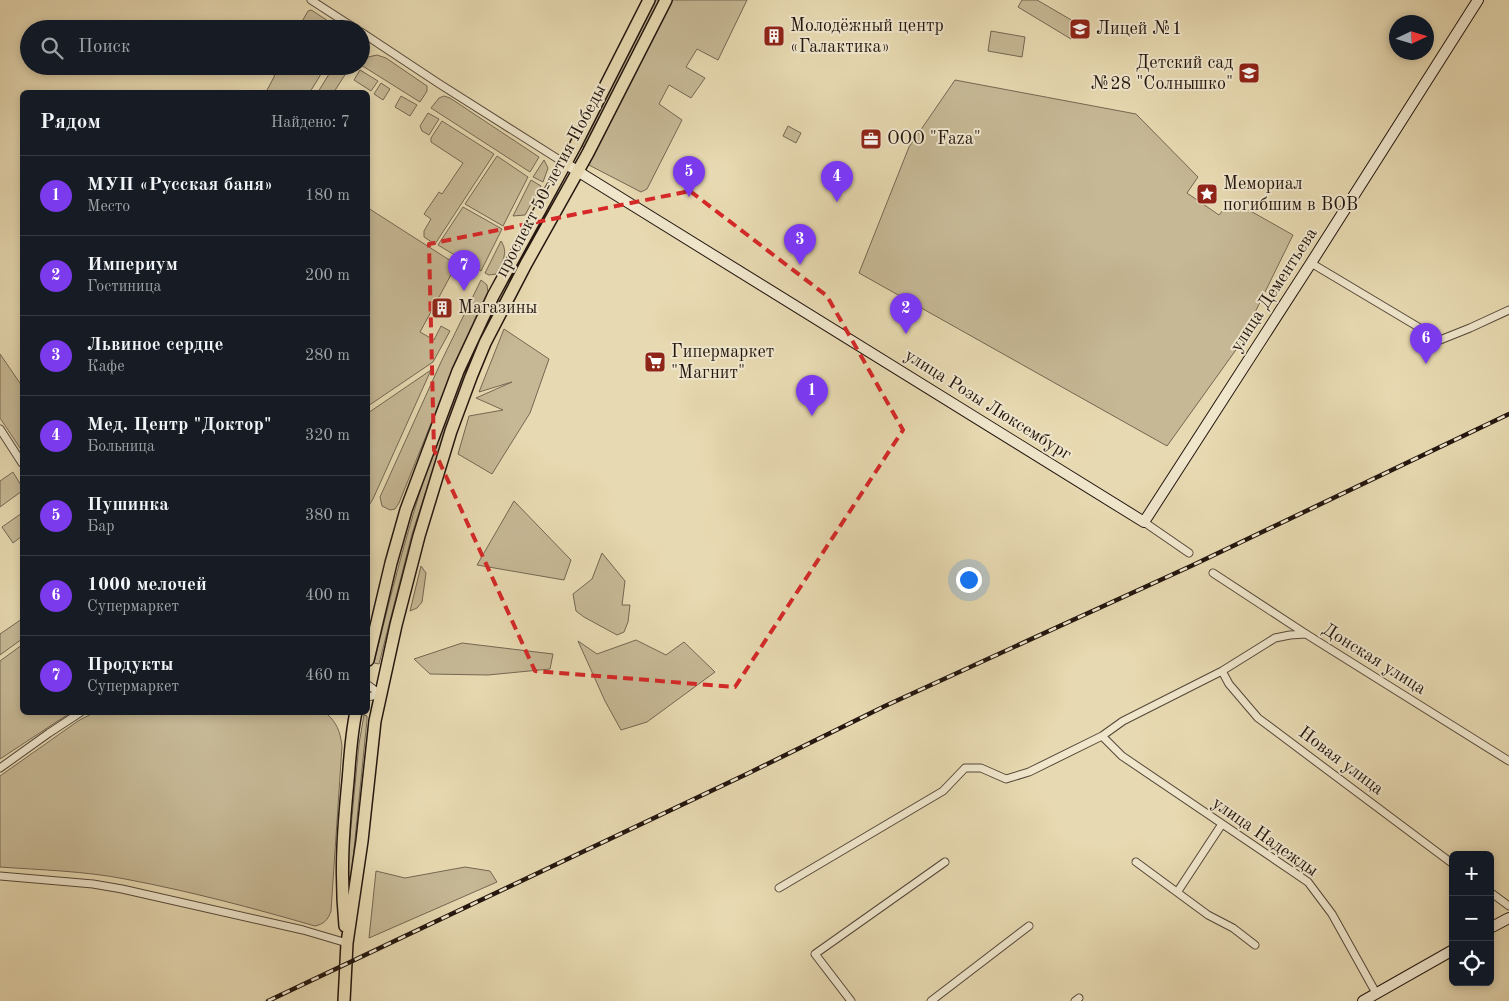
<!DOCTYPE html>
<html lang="ru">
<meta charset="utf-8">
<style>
body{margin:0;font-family:"Old Standard TT",serif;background:#20242c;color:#f1f3f6}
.controls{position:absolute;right:15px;bottom:15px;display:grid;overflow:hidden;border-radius:8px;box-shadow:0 2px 8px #0003}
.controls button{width:45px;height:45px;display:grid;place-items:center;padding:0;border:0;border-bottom:1px solid #363941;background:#171b24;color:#f1f3f6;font:25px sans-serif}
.compass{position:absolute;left:1389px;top:15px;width:45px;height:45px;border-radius:50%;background:#171b24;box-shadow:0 2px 8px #0003;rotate:86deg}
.you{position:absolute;left:968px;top:579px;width:18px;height:18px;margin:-12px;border:4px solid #fff;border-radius:50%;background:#1a73e8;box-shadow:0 0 0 8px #1a73e833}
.badge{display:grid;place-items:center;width:32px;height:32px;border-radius:50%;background:#7c3aed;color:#fff;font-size:16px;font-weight:700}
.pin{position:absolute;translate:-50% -41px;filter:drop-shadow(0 1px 2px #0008)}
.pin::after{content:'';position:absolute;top:26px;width:18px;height:15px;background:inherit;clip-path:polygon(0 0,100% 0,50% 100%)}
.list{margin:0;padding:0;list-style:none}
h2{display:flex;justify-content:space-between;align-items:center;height:65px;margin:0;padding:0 20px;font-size:21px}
h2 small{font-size:16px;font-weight:400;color:#9ea1a6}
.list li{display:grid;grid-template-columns:32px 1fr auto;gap:15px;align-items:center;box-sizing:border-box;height:80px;padding:0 20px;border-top:1px solid #363941}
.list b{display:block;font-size:19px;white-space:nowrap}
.list p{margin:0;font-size:16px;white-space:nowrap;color:#9ea1a6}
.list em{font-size:16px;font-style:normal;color:#9ea1a6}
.icon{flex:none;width:28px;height:28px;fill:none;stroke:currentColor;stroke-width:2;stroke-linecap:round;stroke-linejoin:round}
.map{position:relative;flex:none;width:1509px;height:1001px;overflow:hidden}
.search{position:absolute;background:#171b24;box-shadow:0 2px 8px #0003;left:20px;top:20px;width:350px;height:55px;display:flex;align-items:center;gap:12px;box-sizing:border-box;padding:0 18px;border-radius:28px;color:#9ea1a6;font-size:19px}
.panel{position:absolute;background:#171b24;box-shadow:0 2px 8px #0003;left:20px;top:90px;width:350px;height:625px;border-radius:8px}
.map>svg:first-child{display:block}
</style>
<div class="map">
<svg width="1509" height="1001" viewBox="0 0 1509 1001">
<rect width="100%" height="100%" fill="#e7d9b1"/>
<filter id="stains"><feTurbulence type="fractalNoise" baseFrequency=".004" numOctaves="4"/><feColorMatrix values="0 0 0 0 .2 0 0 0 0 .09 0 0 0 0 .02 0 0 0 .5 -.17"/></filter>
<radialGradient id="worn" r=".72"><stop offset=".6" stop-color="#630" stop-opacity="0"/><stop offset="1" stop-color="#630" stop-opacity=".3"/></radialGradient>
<!-- green -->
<path fill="#c6b895" stroke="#746752" d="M 655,0 L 660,0 L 585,147 L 581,146 Z
M 671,0 L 747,0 L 718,60 L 697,49 L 686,67 L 705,78 L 691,98 L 669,85 L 659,104 L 682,120 L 647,189 L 641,192 L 587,164 Z
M 1022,0 L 1037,0 L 1080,25 L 1071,39 L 1018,7 Z
M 311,10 L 313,11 L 340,29 L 306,29 L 300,25 L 308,11 Z
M 991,31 L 1025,37 L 1022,57 L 988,51 Z
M 377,55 L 386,58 L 427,86 L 427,91 L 420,102 L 361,65 L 368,57 Z
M 276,66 L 326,66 L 310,92 L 266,92 L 274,77 Z
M 334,66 L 348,66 L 348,70 L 334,92 L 318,92 Z
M 360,70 L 378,81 L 371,91 L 354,80 Z
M 955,80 L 1136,114 L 1198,177 L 1187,193 L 1219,215 L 1231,200 L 1293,235 L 1238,347 L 1167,446 L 859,273 L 909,147 Z
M 381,83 L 390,89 L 383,100 L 374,94 Z
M 401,96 L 417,105 L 410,116 L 395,107 Z
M 444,96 L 450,98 L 539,157 L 530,172 L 431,108 L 439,98 Z
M 428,113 L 439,119 L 429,135 L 422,131 L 420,126 Z
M 442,121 L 494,154 L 435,244 L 424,237 L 424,231 L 431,219 L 424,214 L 439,192 L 442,194 L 463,163 L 431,142 L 431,138 Z
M 788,126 L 801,133 L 796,143 L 783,136 Z
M 497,156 L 528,177 L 503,226 L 465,204 Z
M 544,160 L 548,168 L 543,182 L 533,177 Z
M 531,180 L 541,186 L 525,215 L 513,216 Z
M 555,192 L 559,194 L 446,430 L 412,534 L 379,664 L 374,663 C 398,565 423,468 462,374 C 488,311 523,252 555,192 Z
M 463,207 L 502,229 L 481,271 L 438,245 Z
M 368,208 L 465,270 L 461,278 L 452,273 L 420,332 L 434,340 L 441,326 L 450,331 L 433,362 L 368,406 Z
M 501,241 C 509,253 502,262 496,274 L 489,275 L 485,273 Z
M 481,280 L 487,285 L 488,293 L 453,369 L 399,503 L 395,509 L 390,510 L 382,506 L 380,497 L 441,362 Z
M 504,329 L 549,359 L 530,413 L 492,474 L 458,454 L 469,416 L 503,410 L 476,398 L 512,382 L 479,392 Z
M 0,354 L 22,386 L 22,451 L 0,418 Z
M 431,370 L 373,499 L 368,507 L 368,413 Z
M 13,472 L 22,487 L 22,491 L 0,507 L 0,481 Z
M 514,501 L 571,560 L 564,580 L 477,565 Z
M 22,513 L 22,536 L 13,543 L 2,527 Z
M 602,553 L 625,581 L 622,605 L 630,605 L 628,622 L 624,632 L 617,635 L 584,617 L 576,611 L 573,594 L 592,579 Z
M 421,566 L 426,573 L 422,602 L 417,608 L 410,611 Z
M 22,619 L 22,639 L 0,655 L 0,634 Z
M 636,640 L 666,655 L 684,642 L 715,672 L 647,722 L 621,730 L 605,701 L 578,641 L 597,654 Z
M 462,643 L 553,654 L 550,669 L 488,675 L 430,674 L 414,659 Z
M 22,645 L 22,712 L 70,713 L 0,759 L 0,661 Z
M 93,713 L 326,713 C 337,723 340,731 342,746 L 331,911 C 328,920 324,924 315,926 C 253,908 189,891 125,879 C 84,871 42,870 0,867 L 0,776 L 78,721 Z
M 364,715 L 367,716 L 367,720 L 351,879 L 348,880 L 346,879 L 359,744 Z
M 465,867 L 490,871 L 497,882 L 369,938 L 376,871 L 405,878 Z"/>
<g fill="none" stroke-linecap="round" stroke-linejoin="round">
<!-- street casing -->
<g stroke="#544738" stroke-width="9">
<path id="street" d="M 311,0 L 356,29
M 361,32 L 438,83 L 566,164
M 1311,263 L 1440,340 L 1470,328 L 1509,310
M 0,429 L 22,463
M 1144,522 L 1189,553
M 1213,573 L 1306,634 L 1509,761
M 1222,671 L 1229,684 L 1258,718 L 1453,864
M 368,685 L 380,694
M 368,697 L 380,694
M 1102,736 L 1122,756 L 1308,882 L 1332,914 L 1376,993
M 0,768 L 49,733 L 81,712
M 1136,862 L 1208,915 L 1233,928 L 1255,945
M 0,876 L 93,884 L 122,889 L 303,930 L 347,943
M 779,888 L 943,791 L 965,768 L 981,768 L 1006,779 L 1029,772 L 1102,736 L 1123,721 L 1222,671 L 1267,643 L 1275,638 L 1290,635 L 1306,634
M 1178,891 L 1222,824
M 1490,892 L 1509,906
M 851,1001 L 815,954 L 945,862
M 931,1001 L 1029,926
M 1075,1001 L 1079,998"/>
</g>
<!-- secondary casing -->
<g stroke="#23160f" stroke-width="12">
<path id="secondary" d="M 566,164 L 1144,522 L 1311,263 L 1478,0
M 1490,928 L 1509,918
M 1363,1001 L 1453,950"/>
</g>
<!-- primary casing -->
<g stroke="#23160f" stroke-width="14">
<path id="primary" d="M 368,660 L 391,563 L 406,510 L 458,371 L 493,296 L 575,146 L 649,0
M 345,926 C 340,875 343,832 348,781 C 350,758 351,735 356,712
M 344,1001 L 347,943 L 362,841 L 375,721 L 396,625 L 419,536 L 451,431 L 471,377 L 485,343 L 526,264 L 588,153 L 666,0"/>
</g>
<!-- street -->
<use href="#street" stroke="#efe6cc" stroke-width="7"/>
<!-- secondary -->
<use href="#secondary" stroke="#efe6cc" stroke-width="10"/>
<!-- primary -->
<use href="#primary" stroke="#e7d9b1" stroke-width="11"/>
<!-- rail casing -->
<g stroke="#23160f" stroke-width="4.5">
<path id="rail" d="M 268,1001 L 751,772 L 885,706 L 1191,566 L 1509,414"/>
</g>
<!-- rail -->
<use href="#rail" stroke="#efe6cc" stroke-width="2.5" stroke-dasharray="8" stroke-linecap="butt"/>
</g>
<!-- marked area -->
<path fill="none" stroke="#d62828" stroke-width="4" stroke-dasharray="10 6" stroke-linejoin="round" d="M 690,191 L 827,296 L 903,430 L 735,687 L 535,671 L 434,450 L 429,244 Z"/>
<!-- icons -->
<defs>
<g id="school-square" transform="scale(1.125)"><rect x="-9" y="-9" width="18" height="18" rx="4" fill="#8f2418" stroke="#efe6cc"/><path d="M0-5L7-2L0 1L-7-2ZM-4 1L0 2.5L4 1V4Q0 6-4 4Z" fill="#fff"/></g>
<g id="building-square" transform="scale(1.125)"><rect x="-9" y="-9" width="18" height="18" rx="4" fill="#8f2418" stroke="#efe6cc"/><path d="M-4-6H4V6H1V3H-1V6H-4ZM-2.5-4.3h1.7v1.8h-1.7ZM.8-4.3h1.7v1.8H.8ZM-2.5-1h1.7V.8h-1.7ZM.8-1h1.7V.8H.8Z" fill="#fff"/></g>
<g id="office-square" transform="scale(1.125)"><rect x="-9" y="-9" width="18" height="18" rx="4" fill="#8f2418" stroke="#efe6cc"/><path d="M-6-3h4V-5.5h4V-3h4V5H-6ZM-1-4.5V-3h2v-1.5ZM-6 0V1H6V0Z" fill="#fff"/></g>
<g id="sight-square" transform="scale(1.125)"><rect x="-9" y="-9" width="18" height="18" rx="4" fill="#8f2418" stroke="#efe6cc"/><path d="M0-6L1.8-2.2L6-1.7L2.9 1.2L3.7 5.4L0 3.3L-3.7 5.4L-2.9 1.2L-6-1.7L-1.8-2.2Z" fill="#fff"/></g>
<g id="supermarket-square" transform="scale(1.125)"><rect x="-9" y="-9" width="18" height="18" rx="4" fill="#8f2418" stroke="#efe6cc"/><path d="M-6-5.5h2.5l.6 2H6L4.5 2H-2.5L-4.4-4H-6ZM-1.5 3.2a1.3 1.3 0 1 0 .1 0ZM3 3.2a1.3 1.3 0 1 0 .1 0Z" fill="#fff"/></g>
</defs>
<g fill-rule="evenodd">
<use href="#school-square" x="1080" y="29"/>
<use href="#building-square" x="774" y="36"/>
<use href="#school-square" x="1249" y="73"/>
<use href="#office-square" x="871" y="139"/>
<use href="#sight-square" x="1207" y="194"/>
<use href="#building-square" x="442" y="308"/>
<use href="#supermarket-square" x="655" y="362"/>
</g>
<g text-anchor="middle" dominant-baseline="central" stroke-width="4" stroke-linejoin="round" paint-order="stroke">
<!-- poi labels -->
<g font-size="18" fill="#23160f" stroke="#efe6cc" text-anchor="start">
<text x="790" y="26">Молодёжный центр<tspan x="790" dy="21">«Галактика»</tspan></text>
<text x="1096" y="29">Лицей №1</text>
<text x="1233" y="63" text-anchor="end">Детский сад<tspan x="1233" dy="21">№28 "Солнышко"</tspan></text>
<text x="887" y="139">OOO "Faza"</text>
<text x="1223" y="184">Мемориал<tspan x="1223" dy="21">погибшим в ВОВ</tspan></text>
<text x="458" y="308">Магазины</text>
<text x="671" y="352">Гипермаркет<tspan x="671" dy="21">"Магнит"</tspan></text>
</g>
<!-- street labels -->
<g font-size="18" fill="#23160f" stroke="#efe6cc">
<text transform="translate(551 181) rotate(-62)">проспект 50-летия Победы</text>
<text transform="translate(1274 290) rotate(-57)">улица Дементьева</text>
<text transform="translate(988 405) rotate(32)">улица Розы Люксембург</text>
<text transform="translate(1374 659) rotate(32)">Донская улица</text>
<text transform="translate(1341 761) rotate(37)">Новая улица</text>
<text transform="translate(1265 837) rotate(35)">улица Надежды</text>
</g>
</g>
<rect width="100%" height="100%" filter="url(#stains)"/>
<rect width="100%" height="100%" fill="url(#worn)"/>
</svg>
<div class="controls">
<button>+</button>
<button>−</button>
<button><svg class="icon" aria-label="locate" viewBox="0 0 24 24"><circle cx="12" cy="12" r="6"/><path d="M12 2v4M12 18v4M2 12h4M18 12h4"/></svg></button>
</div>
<svg class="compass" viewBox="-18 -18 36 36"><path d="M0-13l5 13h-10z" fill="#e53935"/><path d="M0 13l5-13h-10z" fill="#9ea1a6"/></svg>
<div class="you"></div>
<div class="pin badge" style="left:812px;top:416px">1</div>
<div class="pin badge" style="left:906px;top:334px">2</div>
<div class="pin badge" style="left:800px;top:265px">3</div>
<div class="pin badge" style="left:837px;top:202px">4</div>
<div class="pin badge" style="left:689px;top:197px">5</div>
<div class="pin badge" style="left:1426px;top:364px">6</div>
<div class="pin badge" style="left:464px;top:291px">7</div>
<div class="search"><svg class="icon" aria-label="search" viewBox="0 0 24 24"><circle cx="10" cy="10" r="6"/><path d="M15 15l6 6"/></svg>Поиск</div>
<section class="panel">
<h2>Рядом<small>Найдено: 7</small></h2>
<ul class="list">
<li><span class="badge">1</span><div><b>МУП «Русская баня»</b><p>Место</p></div><em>180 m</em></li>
<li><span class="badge">2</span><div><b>Империум</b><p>Гостиница</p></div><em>200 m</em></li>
<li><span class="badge">3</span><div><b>Львиное сердце</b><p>Кафе</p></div><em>280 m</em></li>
<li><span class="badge">4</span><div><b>Мед. Центр &quot;Доктор&quot;</b><p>Больница</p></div><em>320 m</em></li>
<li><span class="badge">5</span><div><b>Пушинка</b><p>Бар</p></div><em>380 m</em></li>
<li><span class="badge">6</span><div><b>1000 мелочей</b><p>Супермаркет</p></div><em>400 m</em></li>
<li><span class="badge">7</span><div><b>Продукты</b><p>Супермаркет</p></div><em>460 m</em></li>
</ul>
</section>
</div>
